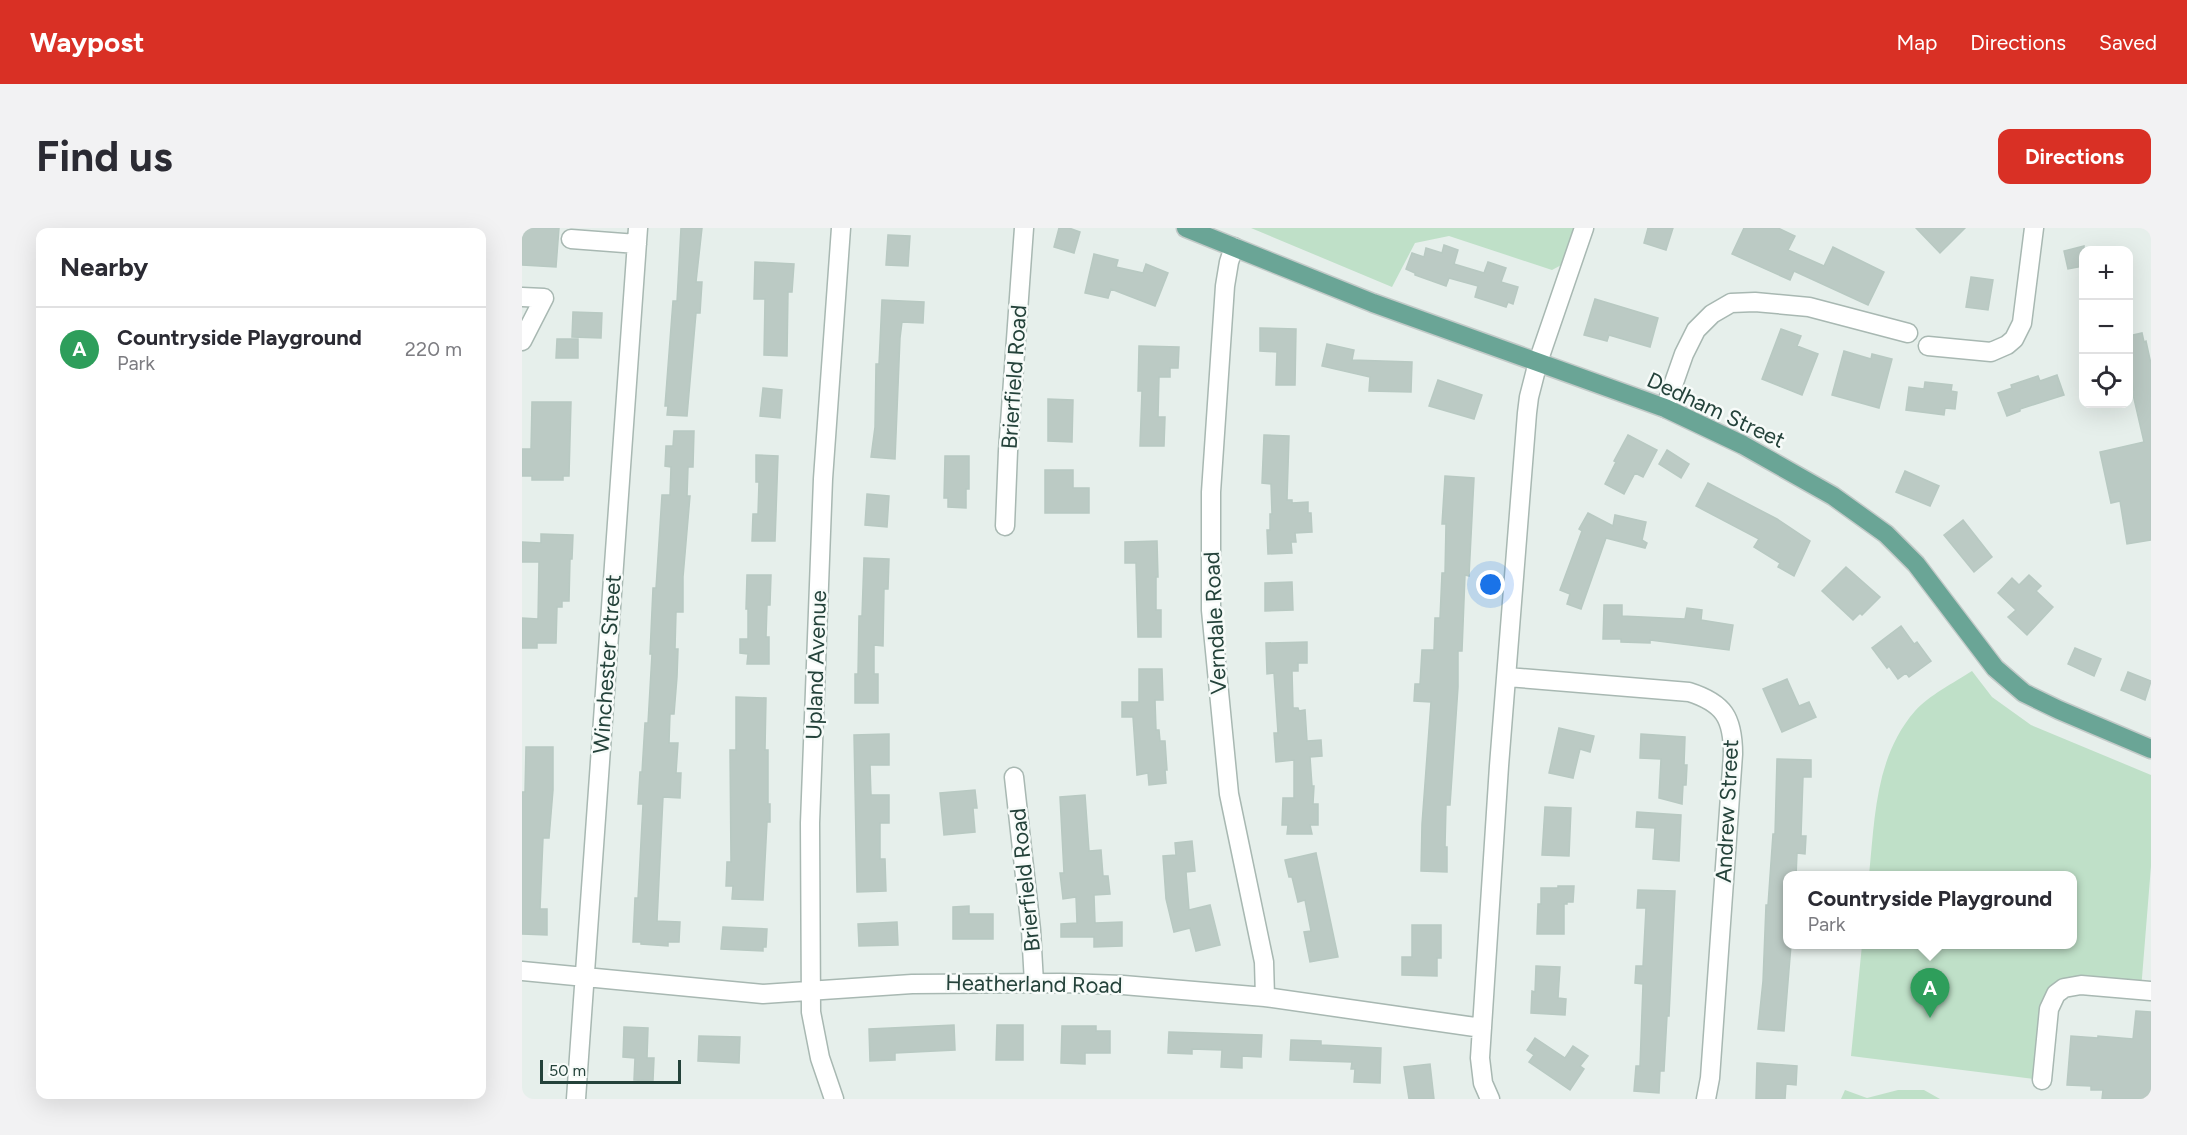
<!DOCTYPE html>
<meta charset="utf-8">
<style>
body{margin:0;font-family:Figtree,sans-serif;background:#f2f2f3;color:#2b2b33}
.controls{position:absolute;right:18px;top:18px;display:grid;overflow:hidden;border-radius:12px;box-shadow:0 6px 24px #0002}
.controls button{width:54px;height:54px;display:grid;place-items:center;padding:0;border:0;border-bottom:2px solid #e1e1e2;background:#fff;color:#2b2b33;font:30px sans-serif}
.scale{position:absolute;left:18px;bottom:15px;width:141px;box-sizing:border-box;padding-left:6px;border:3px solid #24423a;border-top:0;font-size:16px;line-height:21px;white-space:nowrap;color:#24423a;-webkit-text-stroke:4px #f7fbf9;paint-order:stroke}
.you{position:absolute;left:969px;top:357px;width:21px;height:21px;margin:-15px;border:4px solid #fff;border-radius:50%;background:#1a73e8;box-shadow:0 0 0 9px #1a73e833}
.badge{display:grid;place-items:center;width:39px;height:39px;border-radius:50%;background:#d93025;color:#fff;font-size:20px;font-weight:700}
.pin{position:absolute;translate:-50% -50px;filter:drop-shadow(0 2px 3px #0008)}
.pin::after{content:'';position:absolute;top:32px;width:21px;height:18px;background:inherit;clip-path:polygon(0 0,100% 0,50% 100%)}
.popup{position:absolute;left:1261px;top:643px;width:294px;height:78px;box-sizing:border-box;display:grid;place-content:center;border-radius:12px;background:#fff;filter:drop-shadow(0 2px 4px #0005);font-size:20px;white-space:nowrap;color:#7c7c81}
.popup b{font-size:22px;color:#2b2b33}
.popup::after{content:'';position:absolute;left:50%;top:100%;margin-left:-12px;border:12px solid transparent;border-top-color:#fff}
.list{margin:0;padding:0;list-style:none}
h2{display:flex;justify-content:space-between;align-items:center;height:78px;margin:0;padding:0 24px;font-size:26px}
h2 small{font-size:20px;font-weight:400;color:#7c7c81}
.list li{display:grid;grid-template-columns:39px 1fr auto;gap:18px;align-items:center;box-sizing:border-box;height:84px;padding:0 24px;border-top:2px solid #e1e1e2}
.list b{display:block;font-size:22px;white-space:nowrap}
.list p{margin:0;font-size:20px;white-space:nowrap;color:#7c7c81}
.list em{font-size:20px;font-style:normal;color:#7c7c81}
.icon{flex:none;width:33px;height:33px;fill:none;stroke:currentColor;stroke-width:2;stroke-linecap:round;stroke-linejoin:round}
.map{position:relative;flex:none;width:1629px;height:871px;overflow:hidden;border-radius:12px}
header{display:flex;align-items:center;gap:36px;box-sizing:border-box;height:84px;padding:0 30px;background:#d93025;color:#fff}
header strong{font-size:28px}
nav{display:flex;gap:33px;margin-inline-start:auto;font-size:21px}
.intro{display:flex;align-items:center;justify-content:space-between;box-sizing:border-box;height:144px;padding:0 36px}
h1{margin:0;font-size:42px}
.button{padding:15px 27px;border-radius:12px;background:#d93025;color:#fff;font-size:21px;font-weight:700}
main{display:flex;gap:36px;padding:0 36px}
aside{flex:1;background:#fff;border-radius:12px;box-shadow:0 6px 24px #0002}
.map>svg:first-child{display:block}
</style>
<header>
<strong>Waypost</strong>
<nav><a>Map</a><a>Directions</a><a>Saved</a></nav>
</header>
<div class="intro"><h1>Find us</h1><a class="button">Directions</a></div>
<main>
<aside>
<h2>Nearby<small></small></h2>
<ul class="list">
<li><span class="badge" style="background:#2e9e5b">A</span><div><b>Countryside Playground</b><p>Park</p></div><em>220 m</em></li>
</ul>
</aside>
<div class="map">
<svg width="1629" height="871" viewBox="0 0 1629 871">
<rect width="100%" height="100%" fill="#e6efeb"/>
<!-- green -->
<path fill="#bfe0c8" d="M 729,0 L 1053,0 L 1045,34 L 1030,42 L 927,8 L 893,15 L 870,59 Z
M 1450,443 L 1470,469 L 1509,497 L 1629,547 L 1629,638 L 1619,762 L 1534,766 L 1520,852 L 1329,828 L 1340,717 L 1550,716 L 1550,648 L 1347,647 C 1353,590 1353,529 1393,483 C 1406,468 1433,454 1450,443 Z
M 1323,862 L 1345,870 L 1376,862 L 1402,862 L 1418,871 L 1319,871 Z"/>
<!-- building -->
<path fill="#bbcac4" stroke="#b8c9c2" stroke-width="1.5" d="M 0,0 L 37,0 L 34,39 L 0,37 Z
M 159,0 L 180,0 L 174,54 L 180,54 L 178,85 L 174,85 L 165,188 L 145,187 L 146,178 L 143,178 L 151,73 L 155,73 Z
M 537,0 L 547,0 L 558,4 L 552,25 L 532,19 Z
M 1126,0 L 1151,0 L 1144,22 L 1122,15 Z
M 1222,0 L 1256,0 L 1273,8 L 1266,22 L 1302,38 L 1311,19 L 1362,44 L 1346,77 L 1272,43 L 1268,52 L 1210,26 Z
M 1394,0 L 1443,0 L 1418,25 Z
M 366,7 L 388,8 L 386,38 L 364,37 Z
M 922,17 L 936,22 L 932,36 L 962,45 L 966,34 L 984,40 L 979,54 L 996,59 L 991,76 L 986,74 L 984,79 L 953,69 L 956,58 L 927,50 L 924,58 L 893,47 L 893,45 L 884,41 L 890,25 L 902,29 L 904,20 L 920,25 Z
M 1562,18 L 1562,38 L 1546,41 L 1542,23 Z
M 572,26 L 596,32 L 594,39 L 621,45 L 624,36 L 646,45 L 633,78 L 589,61 L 586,70 L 563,65 Z
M 233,34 L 272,36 L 270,64 L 266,64 L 265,128 L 242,127 L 243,71 L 232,71 Z
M 1449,49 L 1471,52 L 1466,82 L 1444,79 Z
M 1073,71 L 1136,90 L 1128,119 L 1087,107 L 1085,113 L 1062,107 Z
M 360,72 L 402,74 L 401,95 L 380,94 L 378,110 L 373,231 L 349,229 L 353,199 L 354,136 L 357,136 Z
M 51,84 L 80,85 L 79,110 L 50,109 Z
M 738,100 L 774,101 L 773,157 L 754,157 L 755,124 L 738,123 Z
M 1259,101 L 1279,108 L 1275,118 L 1296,126 L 1280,167 L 1240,151 Z
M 1620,105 L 1622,114 L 1624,113 L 1629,136 L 1629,312 L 1605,316 L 1598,273 L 1589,275 L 1578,224 L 1622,214 L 1610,162 L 1612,162 L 1606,133 L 1606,108 Z
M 35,111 L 56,111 L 56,130 L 34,130 Z
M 805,116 L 832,122 L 830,132 L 890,134 L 889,164 L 847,163 L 848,149 L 800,138 Z
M 617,118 L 657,119 L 656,140 L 648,140 L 648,149 L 637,149 L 636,189 L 643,189 L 642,218 L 618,218 L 620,163 L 616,163 Z
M 1322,123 L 1349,131 L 1350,126 L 1370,131 L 1357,180 L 1310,167 Z
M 1535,147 L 1542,167 L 1498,181 L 1498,183 L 1485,188 L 1476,165 L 1490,160 L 1489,157 L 1516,148 L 1518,153 Z
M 916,152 L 960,167 L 952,191 L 907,178 Z
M 1403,154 L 1430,157 L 1429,163 L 1435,164 L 1433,181 L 1423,180 L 1422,187 L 1384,182 L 1387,159 L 1402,161 Z
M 241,160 L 260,162 L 258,190 L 238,188 Z
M 526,171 L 551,172 L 550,214 L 526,213 Z
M 10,174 L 49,174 L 47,248 L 41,248 L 41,252 L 10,252 L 10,248 L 0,248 L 0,221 L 9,221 Z
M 152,203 L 172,203 L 171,239 L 166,239 L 165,268 L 168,268 L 161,349 L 161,384 L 154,384 L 153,421 L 156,421 L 155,449 L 152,486 L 148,486 L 147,515 L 156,515 L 154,545 L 159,545 L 158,570 L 141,569 L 135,693 L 158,694 L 157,714 L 146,714 L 146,718 L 119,716 L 119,714 L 111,714 L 113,670 L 116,670 L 121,576 L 116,576 L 118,544 L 120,544 L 123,495 L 126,495 L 130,426 L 128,426 L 131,360 L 134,360 L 140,267 L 148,267 L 149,239 L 143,238 L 144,218 L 151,218 Z
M 742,207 L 767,208 L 765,272 L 770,272 L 770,275 L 786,274 L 786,285 L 789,285 L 790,304 L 773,305 L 774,314 L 769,314 L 770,325 L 746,326 L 745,302 L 748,302 L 748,286 L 750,286 L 749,256 L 740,255 Z
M 1106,207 L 1135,222 L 1121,249 L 1113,245 L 1102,266 L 1083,256 L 1094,234 L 1092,233 Z
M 1145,222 L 1167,236 L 1159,250 L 1137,236 Z
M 234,227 L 256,228 L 253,313 L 230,313 L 231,286 L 236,286 L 237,254 L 234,254 Z
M 423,228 L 447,228 L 447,261 L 444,261 L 444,280 L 426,279 L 426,270 L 422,270 Z
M 523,242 L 551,242 L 551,260 L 567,260 L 567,285 L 523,285 Z
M 1383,243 L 1417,258 L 1408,278 L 1374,264 Z
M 923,248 L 952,250 L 947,348 L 943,347 L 940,423 L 936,423 L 936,459 L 928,577 L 924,577 L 923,619 L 925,619 L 925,644 L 899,643 L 900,596 L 909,474 L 892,473 L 893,456 L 898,456 L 900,422 L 912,422 L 913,390 L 918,390 L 920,345 L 923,345 L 924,296 L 920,296 Z
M 1186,255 L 1255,291 L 1288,313 L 1272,348 L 1256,339 L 1258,335 L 1232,319 L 1237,311 L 1174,278 Z
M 345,266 L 367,268 L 365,299 L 343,297 Z
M 1066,285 L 1091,298 L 1093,287 L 1124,294 L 1120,312 L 1125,315 L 1123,320 L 1084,310 L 1059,381 L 1045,376 L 1048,366 L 1038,362 L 1060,303 L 1057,301 Z
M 1441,292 L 1470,329 L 1452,344 L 1422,307 Z
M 19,306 L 51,307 L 50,331 L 48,331 L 47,373 L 40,373 L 40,379 L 35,379 L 34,415 L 15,415 L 15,420 L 0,420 L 0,390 L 16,391 L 17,334 L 0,334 L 0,314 L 19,315 Z
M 635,313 L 636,349 L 634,349 L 634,382 L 639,382 L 639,409 L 616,409 L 614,335 L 603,335 L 603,314 Z
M 342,330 L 367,331 L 366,361 L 362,361 L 361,418 L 352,417 L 352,446 L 356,446 L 356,475 L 333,475 L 333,446 L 336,446 L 337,388 L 340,388 Z
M 1324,339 L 1358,369 L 1340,387 L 1338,385 L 1331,392 L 1300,363 Z
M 225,347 L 249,347 L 248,377 L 245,377 L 244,409 L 247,409 L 247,436 L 225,436 L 226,426 L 218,425 L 218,411 L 226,411 L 226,381 L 224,381 Z
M 1507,347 L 1519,358 L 1514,363 L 1531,379 L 1505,407 L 1486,389 L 1494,382 L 1476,365 L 1490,350 L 1497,357 Z
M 770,354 L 771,382 L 743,383 L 743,355 Z
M 1082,377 L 1100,377 L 1100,388 L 1163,391 L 1165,380 L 1180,382 L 1179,392 L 1211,397 L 1207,422 L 1128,412 L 1128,415 L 1099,414 L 1099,411 L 1081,411 Z
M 1379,398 L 1392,416 L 1395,414 L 1409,433 L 1387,449 L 1384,445 L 1376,451 L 1367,438 L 1365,440 L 1350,420 Z
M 785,414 L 785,435 L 776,435 L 776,443 L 770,443 L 771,480 L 776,480 L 777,483 L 783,482 L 785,513 L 799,512 L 800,528 L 788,529 L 790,558 L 792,558 L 791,576 L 796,576 L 796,597 L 788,597 L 790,606 L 765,606 L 766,597 L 760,597 L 761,570 L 772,570 L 772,532 L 754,534 L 752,505 L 756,505 L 752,445 L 745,446 L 744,415 Z
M 1553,420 L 1579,431 L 1572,448 L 1546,436 Z
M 617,441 L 640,441 L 641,472 L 633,472 L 634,502 L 637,502 L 638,513 L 643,513 L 645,542 L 643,542 L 644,555 L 627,557 L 626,545 L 615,547 L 611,489 L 600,489 L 600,474 L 617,474 Z
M 1606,444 L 1629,453 L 1623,472 L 1599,462 Z
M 1265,451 L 1277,478 L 1287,474 L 1294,489 L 1260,504 L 1241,461 Z
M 214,469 L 244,470 L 243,522 L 246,522 L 246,576 L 248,576 L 248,594 L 245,594 L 241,672 L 210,671 L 211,658 L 204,658 L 205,634 L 209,634 L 208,522 L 214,522 Z
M 1037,500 L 1072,508 L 1068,524 L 1058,521 L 1051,550 L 1027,545 Z
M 367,506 L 367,537 L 348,537 L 349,567 L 367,567 L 367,595 L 358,595 L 358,631 L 363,631 L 364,663 L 335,664 L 332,507 Z
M 1119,506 L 1163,509 L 1162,537 L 1165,537 L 1164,557 L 1161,557 L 1160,576 L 1137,570 L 1139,531 L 1118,530 Z
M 4,519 L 31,519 L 31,562 L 27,610 L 21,610 L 18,681 L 25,681 L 25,707 L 0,706 L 0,564 L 3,564 Z
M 1255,531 L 1289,532 L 1289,549 L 1281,549 L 1279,608 L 1284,608 L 1283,626 L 1275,625 L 1274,648 L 1266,648 L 1266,717 L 1269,717 L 1262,803 L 1236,801 L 1241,753 L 1244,677 L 1246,677 L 1251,606 L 1253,606 Z
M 453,562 L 455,580 L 451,580 L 453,604 L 422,607 L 418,565 Z
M 563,567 L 567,623 L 579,622 L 581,648 L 586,648 L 588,666 L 572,667 L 573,695 L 600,694 L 600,718 L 572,719 L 572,709 L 539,709 L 539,696 L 555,695 L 554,669 L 541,671 L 538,645 L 542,645 L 538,569 Z
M 1023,579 L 1049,580 L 1047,628 L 1020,627 Z
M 1115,584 L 1159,587 L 1157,633 L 1131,631 L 1133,600 L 1114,599 Z
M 670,613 L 673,643 L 664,644 L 667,682 L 688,677 L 698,717 L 674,723 L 668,700 L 652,704 L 644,671 L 641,628 L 654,627 L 653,615 Z
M 794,625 L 816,729 L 788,734 L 782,704 L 789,703 L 783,672 L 776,674 L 770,649 L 767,649 L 763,632 Z
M 1036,658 L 1052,658 L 1051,674 L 1045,674 L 1045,676 L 1042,676 L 1042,706 L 1015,706 L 1016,676 L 1019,676 L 1019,660 L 1036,660 Z
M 1116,662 L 1153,663 L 1147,788 L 1145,788 L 1142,843 L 1138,843 L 1137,865 L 1112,863 L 1114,838 L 1118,838 L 1121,756 L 1113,755 L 1114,738 L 1121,738 L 1124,680 L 1115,680 Z
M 447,678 L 447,686 L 471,686 L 471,711 L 431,711 L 431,679 Z
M 375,694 L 376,717 L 337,718 L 336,696 Z
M 890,697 L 919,697 L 919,730 L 915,730 L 915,748 L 880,747 L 880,729 L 890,729 Z
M 201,699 L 245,701 L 244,719 L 241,719 L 241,723 L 199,721 Z
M 1014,738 L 1038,739 L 1036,770 L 1044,771 L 1043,787 L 1009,785 L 1010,763 L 1013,764 Z
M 1614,783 L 1629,784 L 1629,871 L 1580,871 L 1581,862 L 1569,862 L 1569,858 L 1545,857 L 1549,808 L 1576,810 L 1576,808 L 1611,811 Z
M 432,797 L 433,822 L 373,825 L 373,832 L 348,833 L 347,801 Z
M 475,797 L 501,797 L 501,832 L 474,832 Z
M 540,798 L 574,798 L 574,803 L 588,803 L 588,825 L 563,825 L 563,836 L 539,835 Z
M 102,799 L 126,800 L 125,830 L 132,830 L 131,853 L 112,852 L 113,830 L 101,829 Z
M 647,804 L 740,807 L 739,829 L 720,828 L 720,840 L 699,839 L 700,822 L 670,821 L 670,826 L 646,825 Z
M 177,808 L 218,809 L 217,835 L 176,833 Z
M 1013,810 L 1043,830 L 1051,818 L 1066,828 L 1058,838 L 1062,841 L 1048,862 L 1007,834 L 1012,827 L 1005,822 Z
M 769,812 L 799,813 L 799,817 L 859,820 L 858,855 L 832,854 L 833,841 L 829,841 L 830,834 L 768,832 Z
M 1235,835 L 1275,838 L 1274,857 L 1264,856 L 1263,871 L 1234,871 Z
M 908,836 L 912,871 L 887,871 L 882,839 Z"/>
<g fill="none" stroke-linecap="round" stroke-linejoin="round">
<!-- minor casing -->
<g stroke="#a8b8b2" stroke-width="21">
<path id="minor" d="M 49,11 L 115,16
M 712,19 L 707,34 L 703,58 L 689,264 L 689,382 L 707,566 L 742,734 L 743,769
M 0,69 L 22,70 L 0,113
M 1406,118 L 1469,124 L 1485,117 L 1492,111 L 1500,95 L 1512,0
M 1143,180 L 1162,126 L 1174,102 L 1190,86 L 1209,75 L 1233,74 L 1287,79 L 1386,105
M 483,298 L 486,223 L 502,0
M 985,449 L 1167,464 C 1202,475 1211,490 1211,526 L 1188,850 L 1184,871
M 492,549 L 509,702 L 512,755
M 0,743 L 241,766 L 390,756 L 541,755 L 601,757 L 743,769 L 960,800
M 1520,852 L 1527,781 L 1534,766 L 1542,760 L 1559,757 L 1629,763
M 54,871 L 116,0
M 312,871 L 298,830 L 289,784 L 288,595 L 301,251 L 319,0
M 968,871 L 961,855 L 958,830 L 977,538 L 1005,185 L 1007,169 L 1016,134 L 1062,0"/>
</g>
<!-- major casing -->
<g stroke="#c2cac8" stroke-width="21">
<path id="major" d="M 664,0 L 851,75 L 1143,180 L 1221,217 L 1311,268 L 1364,306 L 1394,336 L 1473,440 L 1502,465 L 1537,482 L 1629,521"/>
</g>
<!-- minor -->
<use href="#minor" stroke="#fff" stroke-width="18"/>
<!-- major -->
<use href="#major" stroke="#6aa596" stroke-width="18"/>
</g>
<g text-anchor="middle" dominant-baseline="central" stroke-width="5" stroke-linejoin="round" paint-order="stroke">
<!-- street labels -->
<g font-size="22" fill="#24423a" stroke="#f7fbf9">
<text transform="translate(492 149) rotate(-86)">Brierfield Road</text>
<text transform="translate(1194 182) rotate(25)">Dedham Street</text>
<text transform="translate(693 395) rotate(-93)">Verndale Road</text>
<text transform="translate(85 436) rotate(-86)">Winchester Street</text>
<text transform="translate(294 437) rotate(-88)">Upland Avenue</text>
<text transform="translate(1205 583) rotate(-87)">Andrew Street</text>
<text transform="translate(503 652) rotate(-96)">Brierfield Road</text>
<text transform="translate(512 756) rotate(1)">Heatherland Road</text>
</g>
</g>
</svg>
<div class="controls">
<button>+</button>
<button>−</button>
<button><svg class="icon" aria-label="locate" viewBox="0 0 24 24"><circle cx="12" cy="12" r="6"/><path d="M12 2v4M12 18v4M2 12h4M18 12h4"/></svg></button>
</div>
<div class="scale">50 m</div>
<div class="you"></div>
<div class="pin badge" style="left:1408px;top:790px;background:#2e9e5b">A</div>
<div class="popup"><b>Countryside Playground</b>Park</div>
</div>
</main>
